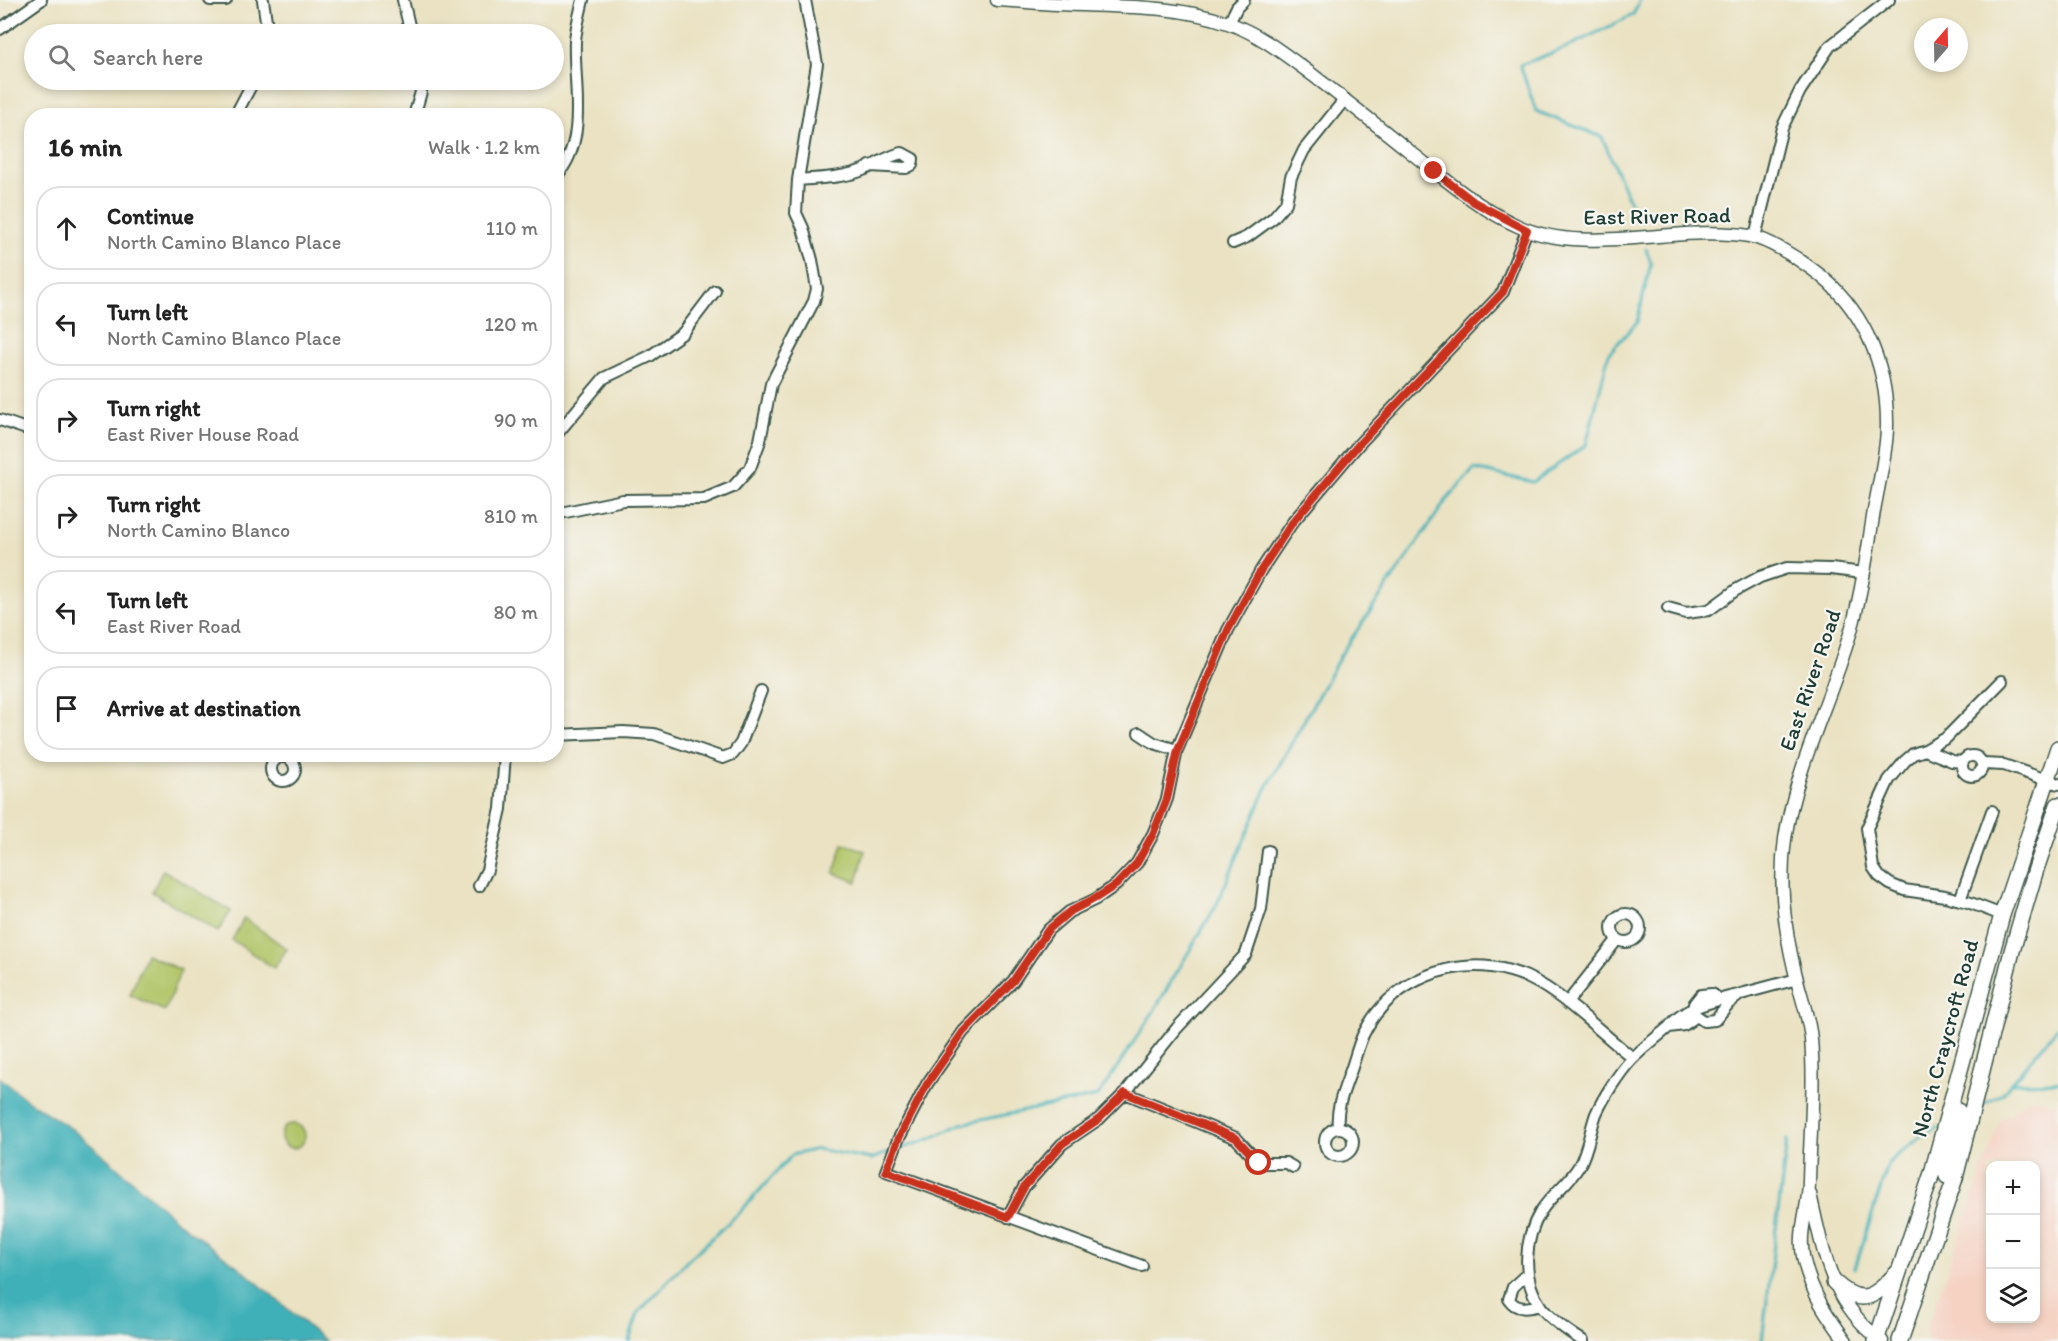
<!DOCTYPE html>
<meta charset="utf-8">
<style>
body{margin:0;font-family:Itim,sans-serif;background:#f2f2f2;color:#222}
.controls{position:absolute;right:18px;bottom:18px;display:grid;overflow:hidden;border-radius:12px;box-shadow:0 3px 9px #0003}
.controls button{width:54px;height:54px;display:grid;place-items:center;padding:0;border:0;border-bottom:2px solid #e0e0e0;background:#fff;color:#222;font:30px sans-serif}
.compass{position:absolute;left:1914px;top:18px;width:54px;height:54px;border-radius:50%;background:#fff;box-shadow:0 3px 9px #0003;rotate:20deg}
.stop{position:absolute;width:18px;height:18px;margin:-14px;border:4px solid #c8321e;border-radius:50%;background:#fff}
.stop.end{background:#c8321e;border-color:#fff;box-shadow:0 2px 6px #0008}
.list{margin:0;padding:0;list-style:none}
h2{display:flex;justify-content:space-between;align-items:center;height:78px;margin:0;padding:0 24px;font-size:26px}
h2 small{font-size:20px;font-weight:400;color:#767676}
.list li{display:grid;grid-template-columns:39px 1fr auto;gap:18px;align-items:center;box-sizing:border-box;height:84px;margin:0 12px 12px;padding:0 12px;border:2px solid #e0e0e0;border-radius:24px}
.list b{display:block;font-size:22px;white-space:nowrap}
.list p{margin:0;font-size:20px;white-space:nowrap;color:#767676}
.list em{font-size:20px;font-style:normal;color:#767676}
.icon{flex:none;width:33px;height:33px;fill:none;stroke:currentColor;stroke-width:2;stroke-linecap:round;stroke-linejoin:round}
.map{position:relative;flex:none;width:2058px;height:1341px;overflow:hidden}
.search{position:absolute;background:#fff;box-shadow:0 3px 9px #0003;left:24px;top:24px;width:540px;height:66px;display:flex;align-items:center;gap:15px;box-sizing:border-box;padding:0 21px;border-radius:33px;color:#767676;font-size:22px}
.panel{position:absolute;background:#fff;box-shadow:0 3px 9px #0003;left:24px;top:108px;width:540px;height:654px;border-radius:24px}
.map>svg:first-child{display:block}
</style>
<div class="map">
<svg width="2058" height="1341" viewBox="0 0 2058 1341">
<rect width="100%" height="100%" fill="#f6f6f2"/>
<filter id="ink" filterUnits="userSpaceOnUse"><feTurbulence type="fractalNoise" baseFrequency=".0167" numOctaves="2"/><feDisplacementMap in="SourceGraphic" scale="12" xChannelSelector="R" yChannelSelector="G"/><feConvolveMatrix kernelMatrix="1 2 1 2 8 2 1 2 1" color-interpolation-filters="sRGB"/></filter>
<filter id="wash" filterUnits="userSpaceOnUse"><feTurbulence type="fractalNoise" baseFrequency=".008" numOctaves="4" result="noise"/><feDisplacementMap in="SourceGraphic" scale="24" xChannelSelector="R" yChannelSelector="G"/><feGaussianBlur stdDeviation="1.35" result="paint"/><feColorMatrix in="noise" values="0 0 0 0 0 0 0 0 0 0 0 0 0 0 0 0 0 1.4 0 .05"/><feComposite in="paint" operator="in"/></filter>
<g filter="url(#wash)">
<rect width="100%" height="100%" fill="#eae2c2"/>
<!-- built -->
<path fill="#f5d2c2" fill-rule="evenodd" d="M 2030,1098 L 2058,1103 L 2058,1341 L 1928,1341 L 1926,1330 L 2000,1121 ZM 1990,1166 L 2036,1166 L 2036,1318 L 1990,1318 Z"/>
<!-- green -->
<path fill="#b1c568" stroke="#68814e" stroke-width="1.5" d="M 843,843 L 865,851 L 857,882 L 834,873 Z
M 163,870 L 231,911 L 218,932 L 152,892 Z
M 244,918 L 287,949 L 274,968 L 232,940 Z
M 146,954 L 181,970 L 165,1011 L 130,995 Z
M281 1136a12 12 0 1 1 24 0a12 12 0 1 1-24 0Z"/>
<!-- water -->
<path fill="#3fb0b8" stroke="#2f7676" stroke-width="1.5" d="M 0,1078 L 28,1101 L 72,1129 L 116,1166 L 178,1222 L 240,1268 L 325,1341 L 0,1341 Z"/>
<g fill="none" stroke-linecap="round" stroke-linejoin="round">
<!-- stream -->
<path stroke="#3fb0b8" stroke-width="3" d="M 1636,216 L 1602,137 L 1536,111 L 1520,65 L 1563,49 L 1633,15 L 1640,0
M 2012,1083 L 2058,1082
M 1980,1106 L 2001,1095 L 2058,1027
M 897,1150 L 930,1139 L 961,1124 L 1098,1096 L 1152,1014 L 1216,906 L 1266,789 L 1343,651 L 1445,502 L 1474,469 L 1533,482 L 1586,445 L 1609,353 L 1637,322 L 1651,263 L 1646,249
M 1855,1268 L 1889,1162 L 1923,1135 L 1939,1127
M 629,1341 L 638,1313 L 687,1261 L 740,1212 L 792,1155 L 817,1149 L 871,1159 L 888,1153
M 1762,1341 L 1787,1140"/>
</g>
</g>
<g filter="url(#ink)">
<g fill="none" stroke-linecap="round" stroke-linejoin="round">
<!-- minor casing -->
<g stroke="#3d5649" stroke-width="14">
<path id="minor" d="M 210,0 L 226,0
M 263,0 L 268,34
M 403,0 L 411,34
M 1229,23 L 1237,7 L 1244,0
M 0,29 L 41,0
M 235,116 L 254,80
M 414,116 L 421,92 L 419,80
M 556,176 C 589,141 573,84 575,41 C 576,27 580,13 583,0
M 798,180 C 820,178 843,178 863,170 C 877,165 887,156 902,153 L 913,159 L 912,165 L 906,168 L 870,166
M 1755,237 L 1782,128 L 1800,91 L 1830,46 L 1889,0
M 1233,243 L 1247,237 L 1273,218 L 1286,203 L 1291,177 L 1304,150 L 1345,99
M 0,420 L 32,431
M 556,435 L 604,378 L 650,356 L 683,333 L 715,291
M 556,514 L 623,500 L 704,499 L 733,487 L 750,468 L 760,441 L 771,384 L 814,301 L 817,289 L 812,260 L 803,228 L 796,213 L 798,180 L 817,64 L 805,0
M 1668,608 L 1686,613 L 1709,610 L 1736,590 L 1760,577 L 1787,568 L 1831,569 L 1863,573
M 1139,733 L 1154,743 L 1177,750
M 556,735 L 623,732 L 654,734 L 723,758 L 733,754 L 741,743 L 761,691
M 1925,750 L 1952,761 L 1963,762
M1962 766a10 10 0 1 1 20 0a10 10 0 1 1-20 0Z
M271 769a12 12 0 1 1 24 0a12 12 0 1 1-24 0Z
M 1983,764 L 2004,765 L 2058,784
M 479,886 L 487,870 L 501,809 L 505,754
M 1960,900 L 1992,811
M1612 928a14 14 0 1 1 28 0a14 14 0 1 1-28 0Z
M 2002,915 L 1968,902 L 1945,896 L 1904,890 L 1890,884 L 1879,876 L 1873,867 L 1867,828 L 1889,780 L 1905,761 L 1913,754 L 1925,750 L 1946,738 L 2002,681
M 1567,1003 L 1617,940
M 1694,1011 L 1694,1004 L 1701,995 L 1712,994 L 1719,999
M 1697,1016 L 1684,1025 L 1669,1027 C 1686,1005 1716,1001 1741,994 C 1760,989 1778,984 1797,979
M 1697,1016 L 1704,1021 L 1715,1020 L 1729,1003 L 1738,996
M 1125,1093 L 1236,1138 L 1259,1163 L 1286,1163 L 1293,1167
M 1338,1127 C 1336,1107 1344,1090 1351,1070 C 1355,1059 1358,1046 1363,1035 C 1389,981 1453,955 1510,971 C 1553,982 1598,1031 1633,1058
M1325 1142a14 14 0 1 1 28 0a14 14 0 1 1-28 0Z
M 1008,1217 L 1024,1187 L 1062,1144 L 1099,1119 L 1125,1093 L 1177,1028 L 1246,954 L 1261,909 L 1268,851
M 1142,1266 L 886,1171 L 898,1140 L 927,1084 L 963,1032 L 1013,981 L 1048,930 L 1069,912 L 1096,899 L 1116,885 L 1137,863 L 1153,834 L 1167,799 L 1177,750 L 1228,630 L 1261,570 L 1292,523 L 1359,444 L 1503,292 L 1527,230
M 1528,1273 L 1513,1287 L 1509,1299 C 1516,1311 1529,1308 1540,1305
M 1583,1341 C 1569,1332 1551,1320 1541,1307 C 1521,1279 1524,1239 1541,1211 C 1552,1194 1569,1183 1579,1166 C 1588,1151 1590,1130 1596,1114 C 1603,1098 1619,1073 1631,1060 C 1643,1048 1656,1038 1669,1027"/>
</g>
<!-- tertiary casing -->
<g stroke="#3d5649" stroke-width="15">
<path id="tertiary" d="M 997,0 C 1017,1 1037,3 1057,4 C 1114,7 1174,4 1228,23 C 1260,34 1287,56 1314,76 C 1349,103 1383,130 1418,158 C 1450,183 1480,209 1518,226 C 1585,257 1677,224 1749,236 C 1768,239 1797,258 1812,269 C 1863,306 1888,364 1887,427 C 1887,453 1877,490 1873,517 C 1867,554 1862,592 1852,627 C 1832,698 1796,765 1785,839 C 1778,887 1785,934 1797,980 C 1802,999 1809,1019 1811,1039 C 1815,1086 1810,1134 1809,1181 C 1809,1208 1797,1233 1804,1261 C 1812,1294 1826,1314 1846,1341
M 1810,1194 C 1823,1251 1831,1304 1882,1341"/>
</g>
<!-- secondary casing -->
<g stroke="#3d5649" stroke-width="18">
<path id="secondary" d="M 1955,1178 L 1947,1176 L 1945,1169 L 1958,1111
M 1834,1282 C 1863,1309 1875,1296 1898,1272
M 1876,1341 L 1932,1173 L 2002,915 L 2058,748
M 1900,1341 L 1955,1178 L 2012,951 L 2036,869 L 2058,805"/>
</g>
<!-- minor -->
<use href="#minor" stroke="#fff" stroke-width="10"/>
<!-- tertiary -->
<use href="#tertiary" stroke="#fff" stroke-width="12"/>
<!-- secondary -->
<use href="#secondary" stroke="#fff" stroke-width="15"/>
</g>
</g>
<g fill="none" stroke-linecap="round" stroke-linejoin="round" filter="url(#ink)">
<!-- route -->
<path stroke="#c8321e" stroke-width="8" d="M 1259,1163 L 1236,1138 L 1125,1093 L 1099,1119 L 1062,1144 L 1024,1187 L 1008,1217 L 886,1171 L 898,1140 L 927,1084 L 963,1032 L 1013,981 L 1048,930 L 1069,912 L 1096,898 L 1116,885 L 1137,863 L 1153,834 L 1167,799 L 1178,750 L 1228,630 L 1261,570 L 1292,523 L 1359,444 L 1503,292 L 1527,230 L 1474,202 L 1434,171"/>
</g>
<g text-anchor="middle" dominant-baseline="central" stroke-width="4.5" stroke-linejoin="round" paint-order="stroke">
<!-- street labels -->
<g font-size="22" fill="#1f3d34" stroke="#f6f6f2">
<text transform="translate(1657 216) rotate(-1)">East River Road</text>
<text transform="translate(1810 680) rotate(-71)">East River Road</text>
<text transform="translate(1945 1038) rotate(-75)">North Craycroft Road</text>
</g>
</g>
</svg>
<div class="controls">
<button>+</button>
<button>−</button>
<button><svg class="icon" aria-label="layers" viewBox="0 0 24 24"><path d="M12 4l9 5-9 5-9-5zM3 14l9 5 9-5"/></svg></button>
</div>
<svg class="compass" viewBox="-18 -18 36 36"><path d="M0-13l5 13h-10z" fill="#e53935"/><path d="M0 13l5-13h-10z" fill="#767676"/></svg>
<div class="stop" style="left:1259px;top:1163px"></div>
<div class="stop end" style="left:1434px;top:171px"></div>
<div class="search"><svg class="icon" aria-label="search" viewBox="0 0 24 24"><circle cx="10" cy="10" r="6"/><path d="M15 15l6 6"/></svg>Search here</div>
<section class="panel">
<h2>16 min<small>Walk · 1.2 km</small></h2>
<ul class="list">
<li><svg class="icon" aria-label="ahead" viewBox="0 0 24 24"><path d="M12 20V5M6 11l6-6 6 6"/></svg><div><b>Continue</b><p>North Camino Blanco Place</p></div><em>110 m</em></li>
<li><svg class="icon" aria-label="left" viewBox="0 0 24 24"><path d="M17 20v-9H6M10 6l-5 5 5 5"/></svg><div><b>Turn left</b><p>North Camino Blanco Place</p></div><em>120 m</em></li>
<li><svg class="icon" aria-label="right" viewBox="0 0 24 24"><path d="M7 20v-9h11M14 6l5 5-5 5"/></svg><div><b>Turn right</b><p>East River House Road</p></div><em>90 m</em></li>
<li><svg class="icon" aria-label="right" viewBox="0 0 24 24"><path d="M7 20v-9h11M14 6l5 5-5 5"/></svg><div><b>Turn right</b><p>North Camino Blanco</p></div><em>810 m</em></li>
<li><svg class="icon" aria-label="left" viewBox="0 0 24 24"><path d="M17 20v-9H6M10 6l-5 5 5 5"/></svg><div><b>Turn left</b><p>East River Road</p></div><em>80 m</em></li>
<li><svg class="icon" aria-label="arrive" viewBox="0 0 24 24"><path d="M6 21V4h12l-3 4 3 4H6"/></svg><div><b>Arrive at destination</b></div></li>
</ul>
</section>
</div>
